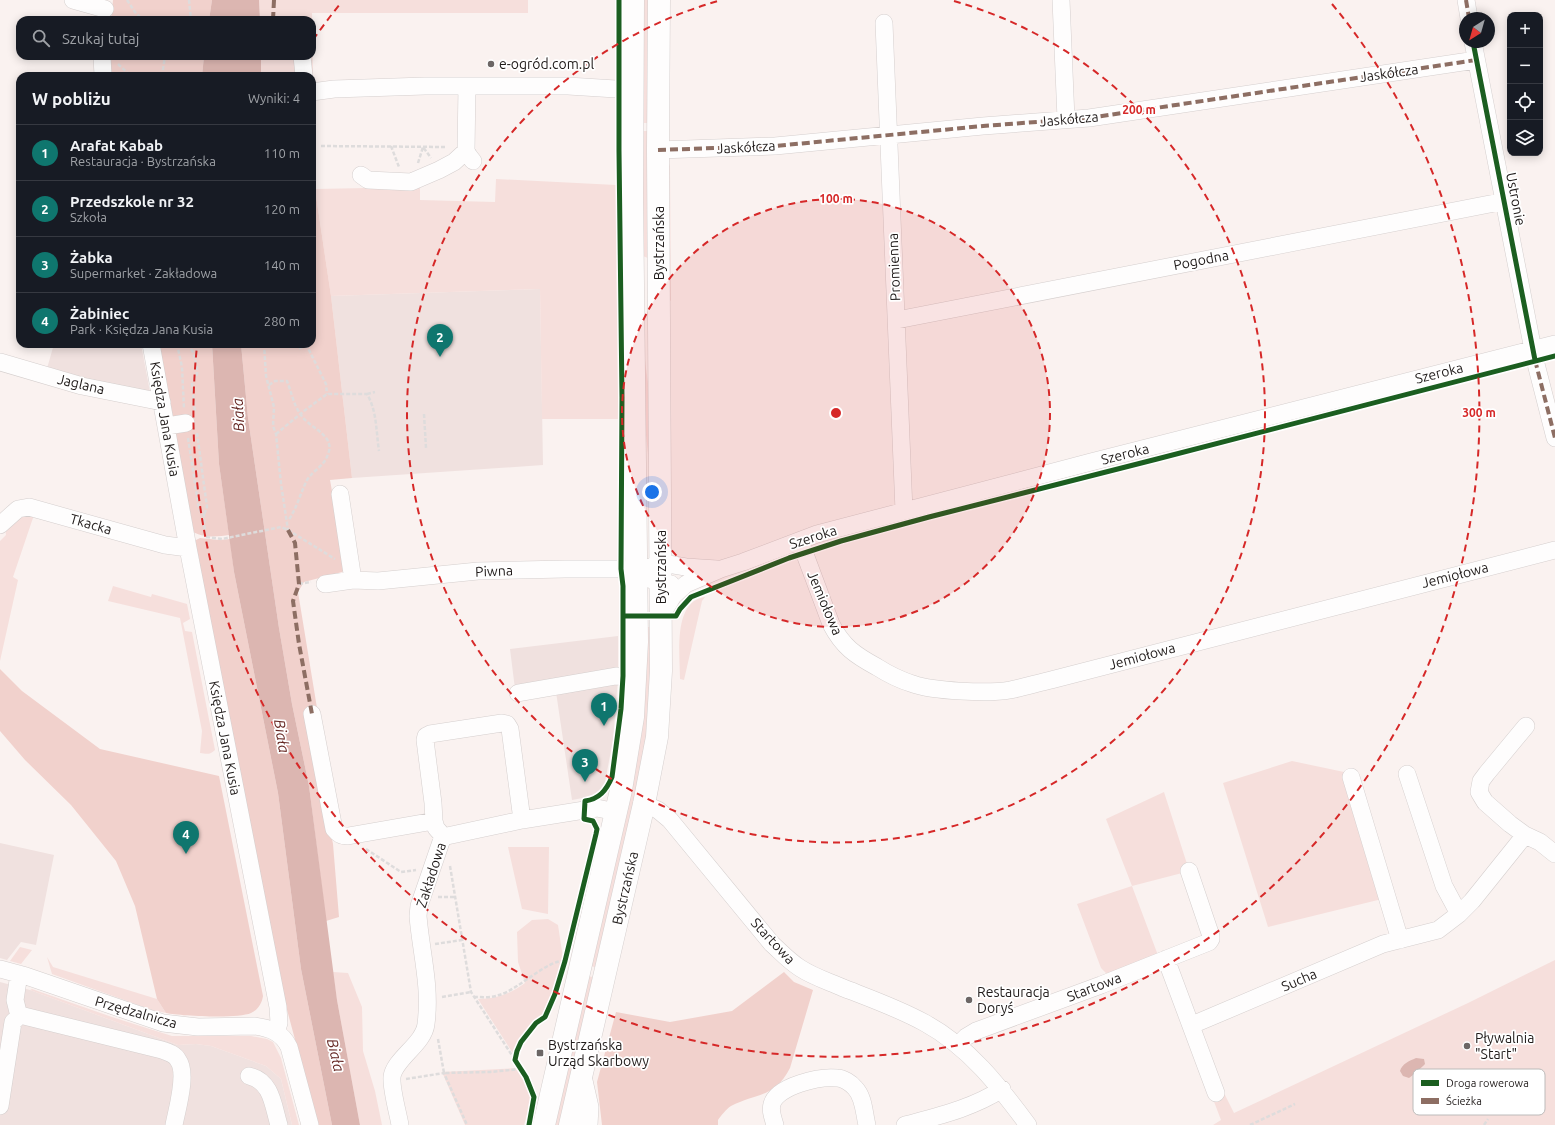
<!DOCTYPE html>
<html lang="pl">
<meta charset="utf-8">
<style>
body{margin:0;font-family:Ubuntu,sans-serif;background:#242831;color:#f1f3f6}
.controls{position:absolute;right:12px;top:12px;display:grid;overflow:hidden;border-radius:8px;box-shadow:0 2px 10px #0003}
.controls button{width:36px;height:36px;display:grid;place-items:center;padding:0;border:0;border-bottom:1px solid #363941;background:#171b24;color:#f1f3f6;font:20px sans-serif}
.compass{position:absolute;left:1459px;top:12px;width:36px;height:36px;border-radius:50%;background:#171b24;box-shadow:0 2px 10px #0003;rotate:217deg}
.you{position:absolute;left:652px;top:492px;width:14px;height:14px;margin:-10px;border:3px solid #fff;border-radius:50%;background:#1a73e8;box-shadow:0 0 0 6px #1a73e833}
.badge{display:grid;place-items:center;width:26px;height:26px;border-radius:50%;background:#0f766e;color:#fff;font-size:13px;font-weight:700}
.pin{position:absolute;translate:-50% -33px;filter:drop-shadow(0 1px 2px #0008)}
.pin::after{content:'';position:absolute;top:21px;width:14px;height:12px;background:inherit;clip-path:polygon(0 0,100% 0,50% 100%)}
.list{margin:0;padding:0;list-style:none}
h2{display:flex;justify-content:space-between;align-items:center;height:52px;margin:0;padding:0 16px;font-size:17px}
h2 small{font-size:13px;font-weight:400;color:#9ea1a6}
.list li{display:grid;grid-template-columns:26px 1fr auto;gap:12px;align-items:center;box-sizing:border-box;height:56px;padding:0 16px;border-top:1px solid #363941}
.list b{display:block;font-size:15px;white-space:nowrap}
.list p{margin:0;font-size:13px;white-space:nowrap;color:#9ea1a6}
.list em{font-size:13px;font-style:normal;color:#9ea1a6}
.icon{flex:none;width:22px;height:22px;fill:none;stroke:currentColor;stroke-width:2;stroke-linecap:round;stroke-linejoin:round}
.map{position:relative;flex:none;width:1555px;height:1125px;overflow:hidden}
.search{position:absolute;background:#171b24;box-shadow:0 2px 10px #0003;left:16px;top:16px;width:300px;height:44px;display:flex;align-items:center;gap:10px;box-sizing:border-box;padding:0 14px;border-radius:12px;color:#9ea1a6;font-size:15px}
.panel{position:absolute;background:#171b24;box-shadow:0 2px 10px #0003;left:16px;top:72px;width:300px;height:276px;border-radius:12px}
.map>svg:first-child{display:block}
</style>
<div class="map">
<svg width="1555" height="1125" viewBox="0 0 1555 1125">
<rect width="100%" height="100%" fill="#faf2f0"/>
<!-- built -->
<path fill="#f0e1df" d="M 540,289 L 543,465 L 352,478 L 331,296 Z
M 54,344 L 141,344 L 150,392 L 46,372 Z
M 618,636 L 618,671 L 515,689 L 510,649 Z
M 618,679 L 613,740 L 605,782 L 600,790 L 593,796 L 572,800 L 556,692 Z
M 0,843 L 54,855 L 36,945 L 21,942 L 7,960 L 0,958 Z
M 0,982 L 30,990 L 178,1045 L 196,1044 L 211,1046 L 266,1066 L 281,1079 L 292,1125 L 0,1125 Z"/>
<!-- green -->
<path fill="#f6dfdc" d="M 259,0 L 528,0 L 528,13 L 312,13 L 315,189 L 420,187 L 420,200 L 495,202 L 496,179 L 616,185 L 619,419 L 542,419 L 540,289 L 331,296 L 315,189 L 312,188 L 312,76 L 261,76 L 261,56 L 312,56 L 312,20 L 260,20 Z
M 643,0 L 650,0 L 649,123 L 641,123 Z
M 641,131 L 650,131 L 650,259 L 643,256 Z
M 670,164 L 671,301 L 669,300 L 668,168 Z
M 643,343 L 645,343 L 645,360 L 650,399 L 651,484 L 644,415 Z
M 35,512 L 13,577 L 18,580 L 0,661 L 0,541 L 6,535 L 5,528 L 19,515 Z
M 113,586 L 151,597 L 152,594 L 187,604 L 190,619 L 183,623 L 185,631 L 192,632 L 215,750 C 210,755 207,754 200,753 L 202,731 L 180,618 L 108,601 Z
M 705,597 L 702,601 L 684,680 L 680,679 C 680,658 674,612 696,600 C 698,598 702,598 705,597 Z
M 645,627 L 653,627 L 647,739 L 598,968 L 591,966 Z
M 1292,761 L 1344,772 L 1368,848 L 1382,899 L 1268,927 L 1223,783 Z
M 1164,792 L 1187,864 L 1186,872 L 1132,886 L 1159,958 L 1113,975 L 1106,973 L 1101,968 L 1077,904 L 1132,886 L 1106,819 Z
M 508,847 L 549,847 L 548,914 L 522,909 Z
M 548,919 L 558,925 L 563,958 L 553,993 L 544,1014 L 536,1020 L 521,1039 L 517,1045 L 514,1055 L 478,999 C 496,999 510,994 525,983 L 518,962 L 517,932 L 532,920 Z
M 20,947 L 32,950 L 21,964 L 10,961 Z
M 47,957 L 53,967 L 157,999 L 166,1013 L 152,1010 L 52,974 Z
M 1555,960 L 1555,1125 L 1213,1125 L 1221,1120 L 1213,1099 L 1224,1093 L 1234,1113 L 1468,1003 Z
M 333,972 L 348,973 L 362,1007 L 363,1051 L 375,1091 L 382,1125 L 360,1125 L 337,1000 Z
M 589,976 L 595,978 L 561,1125 L 554,1125 Z
M 32,989 L 112,1017 L 172,1036 L 251,1036 L 267,1039 L 273,1042 L 281,1058 L 299,1125 L 292,1125 L 281,1079 L 266,1066 L 211,1046 L 196,1044 L 178,1045 L 30,990 Z
M 518,1068 C 533,1096 533,1095 524,1125 L 465,1125 L 442,1072 Z"/>
<!-- forest -->
<path fill="#f1d1cc" d="M 113,0 L 212,0 L 209,20 L 111,20 Z
M 109,56 L 204,56 L 202,76 L 110,76 Z
M 312,188 L 315,189 L 331,296 L 352,478 L 330,480 L 346,569 L 342,572 L 304,582 L 298,592 L 317,708 L 319,772 L 333,844 L 339,917 L 326,921 L 309,786 L 292,704 L 279,628 L 248,418 L 241,344 L 312,344 Z
M 157,344 L 212,344 L 219,464 L 229,535 C 218,537 201,538 192,531 Z
M 200,538 L 219,540 L 230,539 L 234,572 L 278,793 L 301,969 L 332,1125 L 318,1125 L 286,1006 L 194,541 Z
M 0,669 L 22,691 L 100,749 L 219,776 L 263,996 C 262,1003 258,1010 251,1013 C 238,1019 181,1016 166,1013 L 157,999 L 135,906 L 116,861 L 71,805 L 25,760 L 0,731 Z
M 784,972 L 794,982 L 813,990 L 790,1068 C 775,1098 756,1093 731,1106 C 726,1109 721,1116 718,1120 L 718,1125 L 602,1125 L 597,1082 L 616,1012 L 670,1022 L 732,1011 Z"/>
<!-- water -->
<path fill="#dcb6b1" d="M 212,0 L 259,0 L 260,20 L 209,20 Z
M 204,56 L 261,56 L 261,76 L 202,76 Z
M 212,344 L 241,344 L 248,418 L 279,628 L 292,704 L 309,786 L 337,1000 L 360,1125 L 332,1125 L 301,969 L 278,793 L 234,572 L 219,464 Z
M 1416,1058 L 1424,1059 L 1425,1064 C 1422,1067 1412,1076 1409,1078 L 1403,1076 L 1400,1071 C 1402,1064 1409,1061 1416,1058 Z"/>
<g fill="none" stroke-linecap="round" stroke-linejoin="round">
<!-- minor casing -->
<g stroke="#d5cfce" stroke-width="18">
<path id="minor" d="M 73,0 L 105,9
M 1061,0 L 1066,119
M 1466,0 L 1469,18
M 884,23 L 904,511
M 1473,42 L 1535,360 L 1555,438
M 102,56 L 103,76
M 302,56 L 304,76
M 467,86 L 466,151 L 469,156 L 473,161
M 312,92 L 334,89 L 425,86 L 568,86 L 632,90
M 658,150 L 775,146 L 983,126 L 1089,118 L 1476,60
M 361,175 L 368,180 L 411,182 L 439,170 L 454,162 L 466,151
M 897,320 L 1505,201
M 151,344 L 188,548 L 278,1007 L 279,1023 L 276,1032
M 0,362 L 82,386 L 162,402
M 167,426 L 186,423
M 340,494 L 353,580
M 0,525 L 18,509 L 29,507 L 165,545 L 188,548
M 800,541 L 831,624 C 843,647 855,655 877,667 C 888,674 900,680 913,684 C 933,691 988,694 1010,690 C 1024,687 1038,683 1051,680 L 1555,550
M 650,567 L 662,563 L 686,567 L 717,569
M 325,584 L 353,580 L 378,581 L 478,571 L 565,569 L 621,569 L 636,573 L 661,584 L 671,584
M 661,616 L 673,596 L 686,584 L 721,569 L 743,562 L 817,534 L 1091,462 L 1555,344
M 518,693 L 616,676 L 635,677
M 312,714 L 334,829 C 338,834 341,836 348,836 L 434,821
M 1526,726 L 1487,773 L 1481,781 L 1479,792 L 1485,802 L 1510,824 L 1525,835 L 1540,842 L 1555,854
M 1407,774 L 1444,886 L 1459,914
M 1351,777 L 1400,940
M 644,804 L 658,810 L 670,820 L 772,944 C 781,952 789,961 800,968 C 812,976 827,981 841,987 C 869,998 898,1008 925,1023 C 969,1047 999,1086 1028,1125
M 443,836 L 436,828 L 434,821 L 433,803 L 425,740 L 426,736 L 430,734 L 502,723 L 507,724 L 510,729 L 522,820
M 443,836 L 447,836 L 522,820 L 597,808 L 616,812
M 1166,959 L 1216,1093
M 0,969 L 26,976 L 163,1023 L 198,1027 L 254,1026 C 269,1028 282,1032 289,1047 L 310,1125
M 19,1016 L 15,1000 L 19,974
M 1199,1022 L 1383,944 L 1438,930 L 1459,914 L 1472,901 L 1525,835
M 958,1045 L 966,1037 L 976,1031 L 1101,985 L 1209,942 L 1211,939 L 1211,936 L 1189,871
M 249,1076 C 272,1081 273,1106 279,1125
M 583,1076 L 590,1107 L 589,1125
M 0,1106 L 13,1022 L 19,1016 L 24,1016 L 162,1050 C 168,1052 175,1054 178,1060 C 188,1073 177,1109 174,1125
M 400,1125 C 398,1113 391,1089 392,1077 C 394,1059 424,1044 426,1024 C 431,986 421,953 418,916 L 419,906 L 443,836
M 775,1125 C 773,1118 770,1111 772,1104 C 777,1086 820,1076 837,1078 C 843,1078 851,1083 855,1088 C 864,1097 864,1113 867,1125
M 905,1125 C 938,1116 973,1108 1002,1089"/>
</g>
<!-- major casing -->
<g stroke="#d5cfce" stroke-width="23">
<path id="major" d="M 544,1125 L 621,790 L 633,717 L 637,642 L 632,196 L 633,0
M 570,1125 L 644,804 L 657,737 L 661,671 L 658,150 L 659,0"/>
</g>
<!-- path -->
<path stroke="#dedcdc" stroke-width="2.5" stroke-dasharray="4 2" stroke-linecap="butt" d="M 127,0 L 135,12 L 143,20
M 189,0 L 191,20
M 135,20 L 138,16
M 118,64 L 131,76
M 162,76 L 165,56
M 321,146 L 447,147
M 391,146 L 399,167
M 418,163 L 423,147 L 431,158
M 177,344 L 182,367 L 184,409
M 188,344 L 193,352 L 197,367 L 197,374 L 192,384 L 195,411
M 264,344 L 266,376 L 274,407 L 273,426 L 276,434 L 281,484 L 288,530
M 306,344 L 326,384 L 327,394
M 299,348 L 305,346
M 269,385 L 275,381 L 287,381 C 291,391 294,406 301,415 C 309,428 336,435 328,454 C 324,467 313,470 307,480 C 300,494 297,508 288,521
M 367,394 L 375,392
M 424,414 L 426,448
M 197,433 L 207,507 L 204,515
M 276,434 L 304,411 L 327,394 L 367,394 C 377,411 376,431 379,451
M 188,438 L 199,509 L 204,515 L 205,537
M 206,537 L 222,539 L 281,527 L 288,530 L 335,559
M 299,584 L 311,582
M 366,849 L 401,872 L 416,870
M 450,866 L 471,992 L 515,1060
M 438,897 L 455,897
M 435,944 L 462,940
M 442,997 L 471,992
M 474,997 C 482,997 491,998 499,995 C 518,990 548,959 565,961
M 438,1039 L 444,1073 L 490,1072 L 521,1069
M 406,1079 L 444,1073 L 467,1125
M 1250,1125 L 1295,1104
M 1484,1125 L 1488,1119"/>
<!-- minor -->
<use href="#minor" stroke="#fefdfd" stroke-width="17"/>
<!-- major -->
<use href="#major" stroke="#fefdfd" stroke-width="22"/>
<!-- quiet -->
<path stroke="#8d6e63" stroke-width="4" stroke-dasharray="8 4" stroke-linecap="butt" d="M 1466,0 L 1469,18
M 273,20 L 274,0
M 658,150 L 775,146 L 983,126 L 1089,118 L 1476,60
M 1535,360 L 1555,438
M 288,530 L 295,543 L 299,584 L 293,601 L 299,644 L 312,714"/>
<!-- cycleway casing -->
<g stroke="#fff" stroke-width="8">
<path id="cycleway" d="M 1473,42 L 1535,360
M 623,616 L 676,616 L 680,609 L 691,597 L 789,558 L 841,541 L 929,517 L 1157,459 L 1555,356
M 529,1125 L 534,1097 L 526,1077 L 515,1060 L 517,1051 L 521,1042 L 536,1023 L 545,1017 L 555,994 L 565,961 L 596,834 L 597,829 L 593,821 L 584,819 L 585,801 C 599,799 606,791 612,777 L 621,709 L 623,676 L 623,586 L 621,569 L 622,397 L 619,151 L 619,0"/>
</g>
<!-- cycleway -->
<use href="#cycleway" stroke="#1b5e20" stroke-width="5"/>
</g>
<!-- distance rings -->
<circle cx="836" cy="413" r="214" fill="#d62828" fill-opacity=".12"/>
<g fill="none" stroke="#d62828" stroke-width="2" stroke-dasharray="7 5">
<circle cx="836" cy="413" r="214"/>
<path d="M954 1A429 429 0 1 1 718 1"/>
<path d="M313 40A643 643 0 0 1 340 4M1332 4A643 643 0 1 1 197 346"/>
</g>
<!-- markers -->
<g fill="#6c6665" stroke="#fff" stroke-width="1.5">
<circle cx="491" cy="64" r="4"/>
<circle cx="969" cy="1000" r="4"/>
<circle cx="1467" cy="1046" r="4"/>
<rect x="536" y="1049" width="8" height="8" rx="2"/>
</g>
<g text-anchor="middle" dominant-baseline="central" stroke-width="3.5" stroke-linejoin="round" paint-order="stroke">
<!-- poi labels -->
<g font-size="14" fill="#201b1a" stroke="#fff" text-anchor="start">
<text x="499" y="64">e-ogród.com.pl</text>
<text x="977" y="992">Restauracja<tspan x="977" dy="16">Doryś</tspan></text>
<text x="1475" y="1038">Pływalnia<tspan x="1475" dy="16">"Start"</tspan></text>
<text x="548" y="1045">Bystrzańska<tspan x="548" dy="16">Urząd Skarbowy</tspan></text>
</g>
<!-- street labels -->
<g font-size="14" fill="#201b1a" stroke="#fff">
<text transform="translate(1389 73) rotate(-8)">Jaskółcza</text>
<text transform="translate(1069 119) rotate(-5)">Jaskółcza</text>
<text transform="translate(746 147) rotate(-3)">Jaskółcza</text>
<text transform="translate(1516 199) rotate(79)">Ustronie</text>
<text transform="translate(659 243) rotate(-90)">Bystrzańska</text>
<text transform="translate(1201 260) rotate(-11)">Pogodna</text>
<text transform="translate(894 267) rotate(-92)">Promienna</text>
<text transform="translate(1439 373) rotate(-14)">Szeroka</text>
<text transform="translate(81 384) rotate(13)">Jaglana</text>
<text transform="translate(165 419) rotate(80)">Księdza Jana Kusia</text>
<text transform="translate(1125 454) rotate(-14)">Szeroka</text>
<text transform="translate(91 524) rotate(16)">Tkacka</text>
<text transform="translate(813 537) rotate(-18)">Szeroka</text>
<text transform="translate(661 567) rotate(-90)">Bystrzańska</text>
<text transform="translate(494 571) rotate(-2)">Piwna</text>
<text transform="translate(1455 575) rotate(-14)">Jemiołowa</text>
<text transform="translate(825 603) rotate(67)">Jemiołowa</text>
<text transform="translate(1142 656) rotate(-15)">Jemiołowa</text>
<text transform="translate(225 738) rotate(79)">Księdza Jana Kusia</text>
<text transform="translate(431 875) rotate(-72)">Zakładowa</text>
<text transform="translate(625 888) rotate(-77)">Bystrzańska</text>
<text transform="translate(773 941) rotate(47)">Startowa</text>
<text transform="translate(1299 980) rotate(-23)">Sucha</text>
<text transform="translate(1094 987) rotate(-21)">Startowa</text>
<text transform="translate(136 1012) rotate(16)">Przędzalnicza</text>
</g>
<!-- water labels -->
<g font-size="15" font-style="italic" fill="#652622" stroke="#fff">
<text transform="translate(238 415) rotate(-93)">Biała</text>
<text transform="translate(282 736) rotate(81)">Biała</text>
<text transform="translate(336 1055) rotate(77)">Biała</text>
</g>
</g>
<!-- legend -->
<rect x="1413" y="1069" width="132" height="46" rx="6" fill="#fff" stroke="#bcbbba" stroke-width="1"/>
<rect x="1421" y="1080" width="18" height="6" fill="#1b5e20"/>
<rect x="1421" y="1098" width="18" height="6" fill="#8d6e63"/>
<g font-size="11" fill="#201b1a">
<text x="1446" y="1087">Droga rowerowa</text>
<text x="1446" y="1105">Ścieżka</text>
</g>
<circle cx="836" cy="413" r="6" fill="#d62828" stroke="#fff" stroke-width="2"/>
<g font-size="12" text-anchor="middle" font-weight="bold" fill="#d62828" stroke="#fff" stroke-width="3.5" stroke-linejoin="round" paint-order="stroke">
<text x="1139" y="114">200 m</text>
<text x="836" y="203">100 m</text>
<text x="1479" y="417">300 m</text>
</g>
</svg>
<div class="controls">
<button>+</button>
<button>−</button>
<button><svg class="icon" aria-label="locate" viewBox="0 0 24 24"><circle cx="12" cy="12" r="6"/><path d="M12 2v4M12 18v4M2 12h4M18 12h4"/></svg></button>
<button><svg class="icon" aria-label="layers" viewBox="0 0 24 24"><path d="M12 4l9 5-9 5-9-5zM3 14l9 5 9-5"/></svg></button>
</div>
<svg class="compass" viewBox="-18 -18 36 36"><path d="M0-13l5 13h-10z" fill="#e53935"/><path d="M0 13l5-13h-10z" fill="#9ea1a6"/></svg>
<div class="you"></div>
<div class="pin badge" style="left:604px;top:726px">1</div>
<div class="pin badge" style="left:440px;top:357px">2</div>
<div class="pin badge" style="left:585px;top:782px">3</div>
<div class="pin badge" style="left:186px;top:854px">4</div>
<div class="search"><svg class="icon" aria-label="search" viewBox="0 0 24 24"><circle cx="10" cy="10" r="6"/><path d="M15 15l6 6"/></svg>Szukaj tutaj</div>
<section class="panel">
<h2>W pobliżu<small>Wyniki: 4</small></h2>
<ul class="list">
<li><span class="badge">1</span><div><b>Arafat Kabab</b><p>Restauracja · Bystrzańska</p></div><em>110 m</em></li>
<li><span class="badge">2</span><div><b>Przedszkole nr 32</b><p>Szkoła</p></div><em>120 m</em></li>
<li><span class="badge">3</span><div><b>Żabka</b><p>Supermarket · Zakładowa</p></div><em>140 m</em></li>
<li><span class="badge">4</span><div><b>Żabiniec</b><p>Park · Księdza Jana Kusia</p></div><em>280 m</em></li>
</ul>
</section>
</div>
